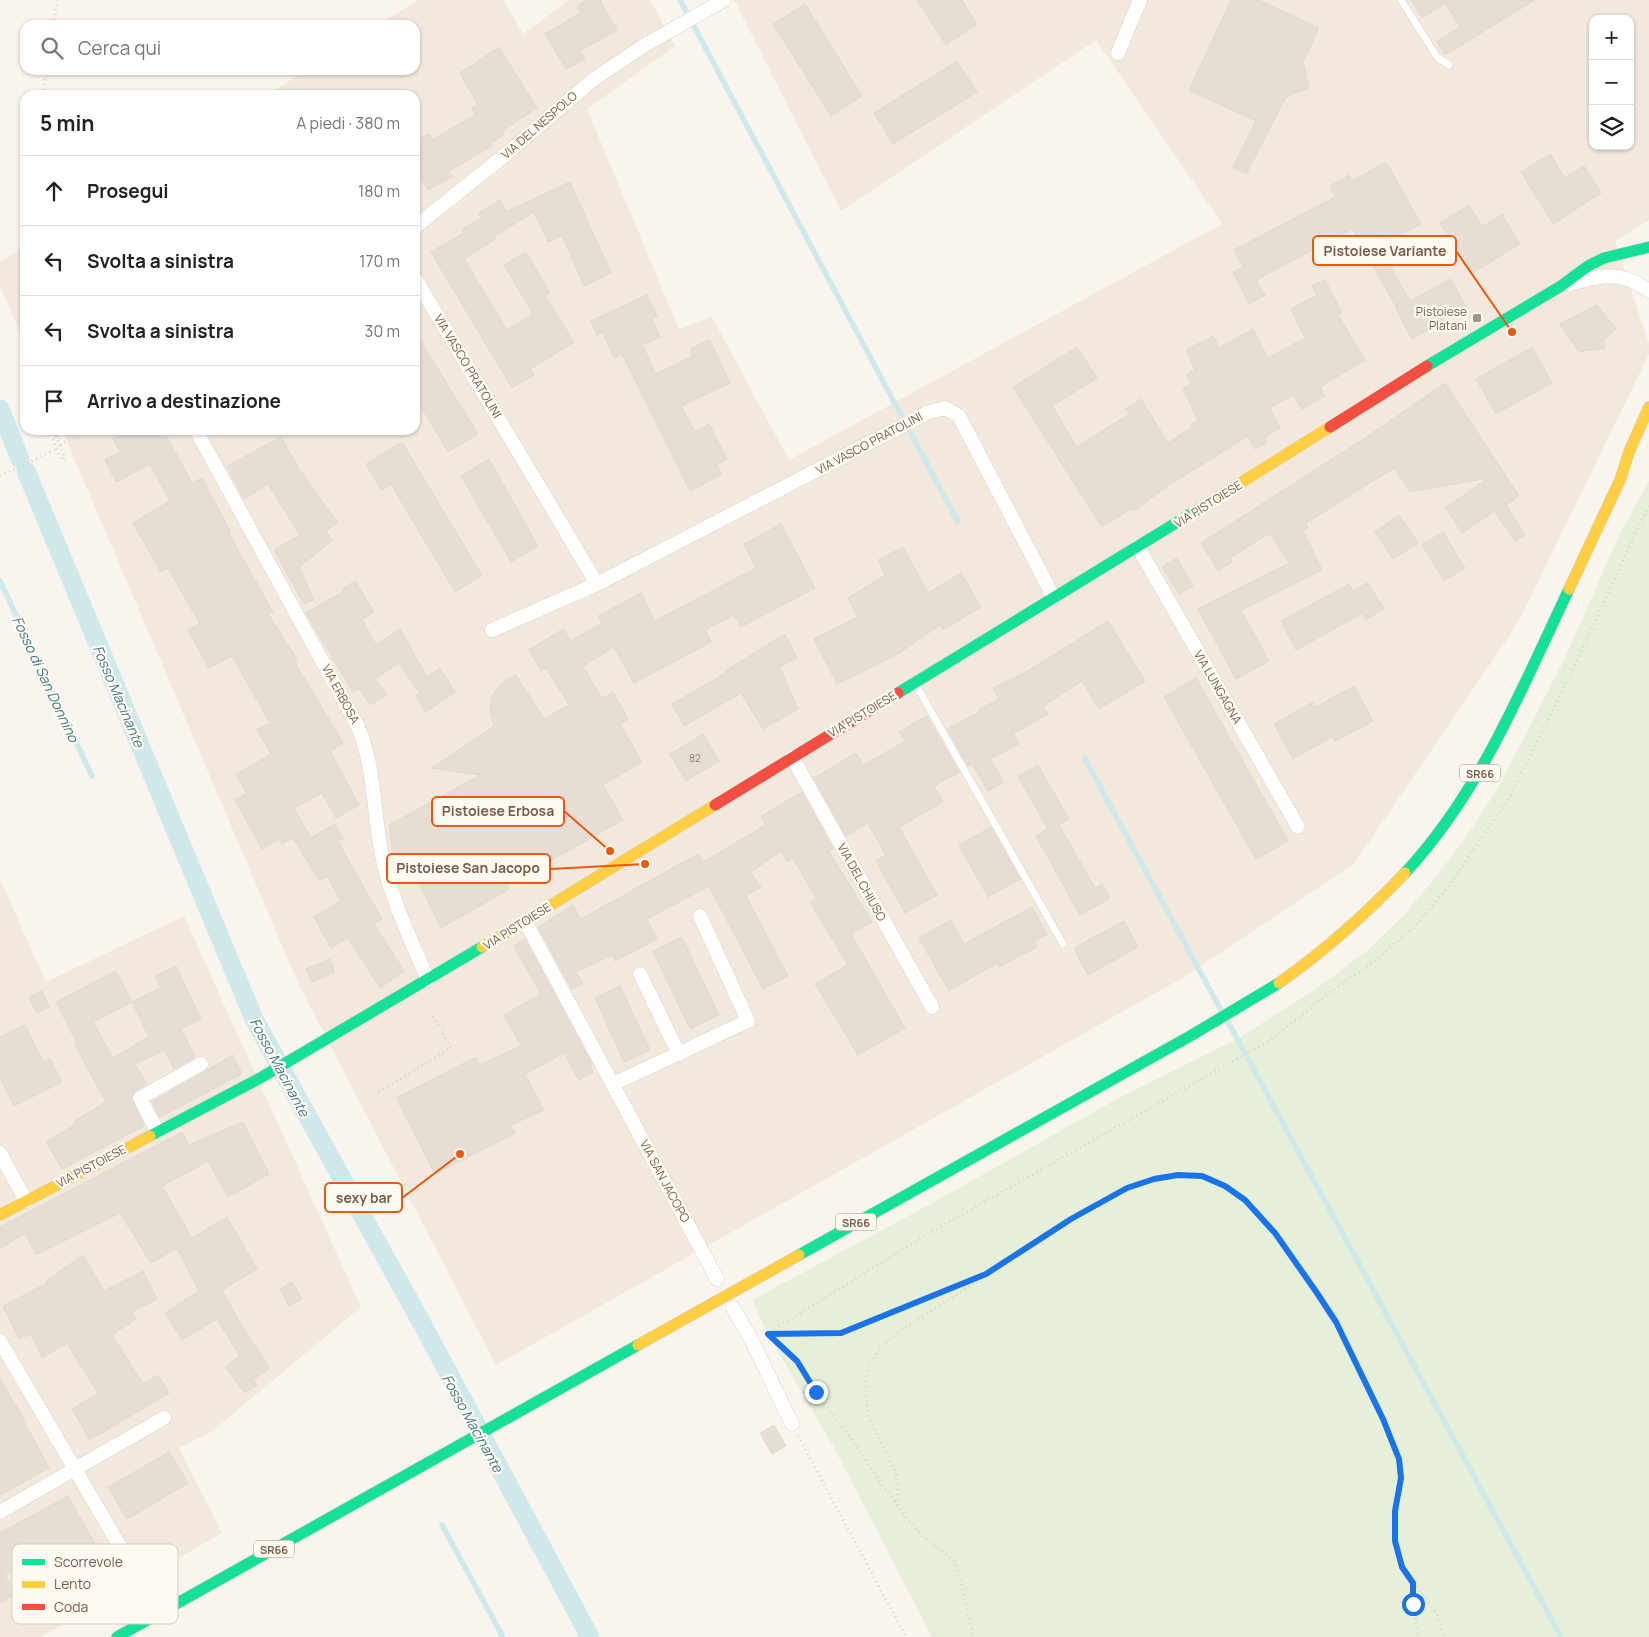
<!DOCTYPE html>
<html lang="it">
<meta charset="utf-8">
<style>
body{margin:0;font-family:Manrope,sans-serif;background:#f2f2f2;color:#222}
.controls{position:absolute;right:15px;top:15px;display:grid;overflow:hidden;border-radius:10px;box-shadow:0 1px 4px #0004}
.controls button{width:45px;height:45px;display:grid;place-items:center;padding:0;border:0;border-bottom:1px solid #e0e0e0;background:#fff;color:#222;font:25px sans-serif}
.stop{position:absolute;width:15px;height:15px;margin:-11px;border:4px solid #1a73e8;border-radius:50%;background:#fff}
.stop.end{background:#1a73e8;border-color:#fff;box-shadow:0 1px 5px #0008}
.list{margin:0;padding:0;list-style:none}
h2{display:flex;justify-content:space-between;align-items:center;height:65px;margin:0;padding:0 20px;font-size:21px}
h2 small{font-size:16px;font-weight:400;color:#767676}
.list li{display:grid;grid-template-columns:32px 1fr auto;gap:15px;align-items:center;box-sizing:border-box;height:70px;padding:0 20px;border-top:1px solid #e0e0e0}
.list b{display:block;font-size:19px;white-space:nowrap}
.list em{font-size:16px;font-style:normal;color:#767676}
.icon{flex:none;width:28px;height:28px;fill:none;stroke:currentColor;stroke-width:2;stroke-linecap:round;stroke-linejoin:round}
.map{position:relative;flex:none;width:1649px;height:1637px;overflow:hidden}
.search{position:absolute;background:#fff;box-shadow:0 1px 4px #0004;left:20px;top:20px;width:400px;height:55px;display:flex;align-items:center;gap:12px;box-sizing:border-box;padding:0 18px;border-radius:15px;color:#767676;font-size:19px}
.panel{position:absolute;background:#fff;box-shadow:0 1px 4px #0004;left:20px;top:90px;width:400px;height:345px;border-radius:15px}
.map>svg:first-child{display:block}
</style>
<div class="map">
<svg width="1649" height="1637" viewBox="0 0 1649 1637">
<rect width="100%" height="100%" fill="#f9f5ee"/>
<!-- residential -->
<path fill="#f2e8dc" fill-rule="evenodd" d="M 418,0 L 503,0 L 523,34 L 569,0 L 650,0 L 675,46 L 587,109 L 679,329 L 712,317 L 789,460 L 1222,224 L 1096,40 L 841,211 L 734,0 L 1649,0 L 1649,220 L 1615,241 L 1649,344 L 1649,354 L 1518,623 L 1354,864 L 1184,977 L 496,1365 L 299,985 L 62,430 L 415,430 L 415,95 L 267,95 L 307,70 L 415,70 L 415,25 L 378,25 ZM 1593,19 L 1630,19 L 1630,146 L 1593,146 Z
M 25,247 L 25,344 L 0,286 L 0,262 Z
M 0,879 L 46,982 L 184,916 L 361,1307 L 211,1432 L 179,1448 L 222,1533 L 41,1637 L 0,1637 Z"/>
<!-- green -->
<path fill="#e6f0d9" d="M 1649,481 L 1649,1637 L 932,1637 L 833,1446 L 768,1334 L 752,1300 L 925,1207 L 1115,1100 L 1237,1039 L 1316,989 L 1368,950 L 1404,915 L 1438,874 L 1466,837 L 1498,788 L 1564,660 L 1620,533 Z"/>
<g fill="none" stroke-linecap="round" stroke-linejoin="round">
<!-- stream -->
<path stroke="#cfe8ea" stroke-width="5.5" d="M 680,0 L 958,522
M 0,581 L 92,776
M 1085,759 L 1222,1012
M 1227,1020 L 1561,1637
M 442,1525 L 503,1637"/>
<!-- canal -->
<path stroke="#cfe8ea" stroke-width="19" d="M 0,409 L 20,459
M 26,471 L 254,1019 L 420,1320 L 590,1637"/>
</g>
<!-- building -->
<path fill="#e6ddd5" stroke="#e2d8d0" d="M 587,0 L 600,0 L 617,30 L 580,51 L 585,59 L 566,69 L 545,34 L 581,13 L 577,6 Z
M 917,0 L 962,0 L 977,24 L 946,45 Z
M 1231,0 L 1259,0 L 1319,28 L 1303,62 L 1309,88 L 1286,97 L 1246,174 L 1233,167 L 1256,121 L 1189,90 Z
M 1411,0 L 1535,0 L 1445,55 L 1437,41 L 1460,27 L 1445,3 L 1422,18 Z
M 805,4 L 862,96 L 831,116 L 773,24 Z
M 499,47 L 537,108 L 502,131 L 504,135 L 490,143 L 492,146 L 449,171 L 452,177 L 428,190 L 415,167 L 415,141 L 429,134 L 432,140 L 475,115 L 472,109 L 478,105 L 460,73 Z
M 957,61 L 977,92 L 893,144 L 874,113 Z
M 1550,154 L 1565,178 L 1584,166 L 1601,193 L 1553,224 L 1521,172 Z
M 1386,162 L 1421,224 L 1379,247 L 1410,301 L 1451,279 L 1467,308 L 1412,339 L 1396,309 L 1397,308 L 1352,229 L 1256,280 L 1265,295 L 1249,304 L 1233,272 L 1243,267 L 1234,250 L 1335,197 L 1330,186 L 1349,175 L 1352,181 Z
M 570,182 L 611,273 L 584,286 L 562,236 L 548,242 L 534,212 L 495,236 L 496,239 L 464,259 L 507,330 L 533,314 L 504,265 L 526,252 L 550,293 L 545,296 L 574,342 L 530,369 L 534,375 L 512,388 L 431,252 L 464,233 L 462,229 L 481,218 L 478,214 L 500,200 L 506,212 Z
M 1469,205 L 1482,227 L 1502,214 L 1520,244 L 1471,274 L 1440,223 Z
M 1325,280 L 1342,313 L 1338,315 L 1365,360 L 1320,387 L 1325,396 L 1302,409 L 1293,395 L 1270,408 L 1280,428 L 1264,438 L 1267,443 L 1255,449 L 1248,436 L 1166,487 L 1134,511 L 1132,508 L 1102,527 L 1013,387 L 1077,347 L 1097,378 L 1052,406 L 1077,447 L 1129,414 L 1125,409 L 1141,399 L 1168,443 L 1192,427 L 1191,425 L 1198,420 L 1183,389 L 1191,384 L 1186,375 L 1195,370 L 1186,350 L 1213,336 L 1219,348 L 1253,329 L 1268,358 L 1305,338 L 1291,309 L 1317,295 L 1312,286 Z
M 647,295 L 657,316 L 652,319 L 660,337 L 642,345 L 656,374 L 693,356 L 690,349 L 710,340 L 730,383 L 681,406 L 695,432 L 709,424 L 727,459 L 717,465 L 722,474 L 690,491 L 622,354 L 614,358 L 603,333 L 597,335 L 591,321 Z
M 1597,305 L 1616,329 L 1604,340 L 1604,348 L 1579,352 L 1560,324 Z
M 415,332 L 478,434 L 448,452 L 415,396 Z
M 1532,347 L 1552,383 L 1496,414 L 1476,379 Z
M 1445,383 L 1519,496 L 1506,505 L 1525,535 L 1515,541 L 1494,511 L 1462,533 L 1446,508 L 1488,478 L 1410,492 L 1394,468 L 1306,523 L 1308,527 L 1303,531 L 1322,570 L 1241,610 L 1269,661 L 1236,679 L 1198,609 L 1289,563 L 1270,533 L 1230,558 L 1232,562 L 1218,571 L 1201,543 L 1371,434 Z
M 116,430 L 163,430 L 192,483 L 202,478 L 230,531 L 228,532 L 273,612 L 268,614 L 297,659 L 294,661 L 343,743 L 330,751 L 359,805 L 336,818 L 322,793 L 294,808 L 311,838 L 334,824 L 343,838 L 338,842 L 382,919 L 374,924 L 404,971 L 380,988 L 348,938 L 331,948 L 314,917 L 341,901 L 327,876 L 319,880 L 293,838 L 282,844 L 279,839 L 262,849 L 235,800 L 247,793 L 236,775 L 271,754 L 257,730 L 270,723 L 232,656 L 209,668 L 188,630 L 200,624 L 168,568 L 161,572 L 133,523 L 170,501 L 150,464 L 116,482 L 105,460 L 120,452 L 113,439 L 119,436 Z
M 281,437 L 299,469 L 338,523 L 326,531 L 332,541 L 299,567 L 314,600 L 304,604 L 274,550 L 300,535 L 268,484 L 244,499 L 227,466 Z
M 402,442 L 482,575 L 455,592 L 391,484 L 381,490 L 366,464 Z
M 489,459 L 538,546 L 511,562 L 461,476 Z
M 1399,515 L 1418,543 L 1393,559 L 1375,532 Z
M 781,524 L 815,588 L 741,627 L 734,615 L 705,630 L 711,642 L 634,683 L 614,647 L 583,666 L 602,699 L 613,692 L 628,719 L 620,724 L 642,762 L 603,785 L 623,820 L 507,885 L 509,889 L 441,928 L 410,864 L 395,871 L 389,825 L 480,775 L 432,768 L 494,726 L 490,710 L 492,696 L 504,681 L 516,675 L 544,719 L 569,705 L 546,668 L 541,671 L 529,650 L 563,629 L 571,641 L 602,623 L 598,616 L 641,593 L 655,621 L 756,568 L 744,544 Z
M 1443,532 L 1465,568 L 1444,581 L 1422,545 Z
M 903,547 L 928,593 L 961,573 L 981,607 L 943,630 L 940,625 L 898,654 L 837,684 L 814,639 L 858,617 L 848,598 L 885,575 L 878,560 Z
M 1177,558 L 1193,586 L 1179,594 L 1162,567 Z
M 355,581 L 374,612 L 362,619 L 376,645 L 400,629 L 427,677 L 440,668 L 455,692 L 426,712 L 416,696 L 420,694 L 399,663 L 375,679 L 387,695 L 370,705 L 359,689 L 353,692 L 306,613 L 344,591 L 342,589 Z
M 1367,583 L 1384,608 L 1366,620 L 1363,613 L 1296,650 L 1281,621 L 1349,584 L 1353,591 Z
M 1108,621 L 1145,681 L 1099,709 L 1082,681 L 1043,706 L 1048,714 L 1013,734 L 1019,744 L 990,759 L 1004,782 L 988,791 L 972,764 L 968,766 L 947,729 L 980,712 L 978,710 L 999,699 L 993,688 L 1024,673 Z
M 785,634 L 797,658 L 780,667 L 798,709 L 763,729 L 741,693 L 684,726 L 672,704 L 726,673 L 725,671 Z
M 1196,678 L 1288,841 L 1256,859 L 1164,697 Z
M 1354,686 L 1373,721 L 1335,741 L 1332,737 L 1293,759 L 1274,724 L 1313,702 L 1316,707 Z
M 927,716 L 959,772 L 934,786 L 943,802 L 899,827 L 937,895 L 905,913 L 876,861 L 886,855 L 868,823 L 846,836 L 814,778 L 856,753 L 864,765 L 905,741 L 899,732 Z
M 703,734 L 719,761 L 686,781 L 670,754 Z
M 1038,765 L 1069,819 L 1059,825 L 1095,888 L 1102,884 L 1110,898 L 1080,915 L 1036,836 L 1048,829 L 1018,776 Z
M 802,792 L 833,849 L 829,851 L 872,922 L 851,934 L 905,1028 L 858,1055 L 815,984 L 848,965 L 810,902 L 816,898 L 793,858 L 787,862 L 781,851 L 751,872 L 761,887 L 746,896 L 788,976 L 763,989 L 709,886 L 647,919 L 657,939 L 615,961 L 612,955 L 576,972 L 583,984 L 572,989 L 538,927 L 573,905 L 581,919 L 698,854 L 703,862 L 766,825 L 761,816 Z
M 991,827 L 1020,879 L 988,897 L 959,845 Z
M 1032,907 L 1047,934 L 1034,942 L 1037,947 L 999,967 L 997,963 L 949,991 L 919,938 L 951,920 L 964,944 Z
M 1124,921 L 1138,947 L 1088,975 L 1076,953 L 1076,947 Z
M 682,937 L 719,1015 L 690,1029 L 653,951 Z
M 525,939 L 592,1064 L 590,1065 L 593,1072 L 579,1080 L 564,1053 L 525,1074 L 544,1110 L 511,1125 L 515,1133 L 435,1174 L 396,1098 L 476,1057 L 480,1065 L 521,1046 L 504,1015 L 541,994 L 514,946 Z
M 330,959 L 335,972 L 312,982 L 306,969 Z
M 176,966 L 201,1019 L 181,1029 L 195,1057 L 174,1069 L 164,1050 L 135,1064 L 147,1084 L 135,1091 L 131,1098 L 144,1126 L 62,1169 L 46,1142 L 76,1124 L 74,1121 L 106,1102 L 75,1045 L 77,1044 L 56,1002 L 116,971 L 132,1002 L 93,1022 L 113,1058 L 149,1037 L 132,1002 L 161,988 L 155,976 Z
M 620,986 L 650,1050 L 624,1062 L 595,998 Z
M 42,991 L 49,1007 L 37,1013 L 29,997 Z
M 25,1025 L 43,1062 L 50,1058 L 62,1082 L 14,1106 L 0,1078 L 0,1037 Z
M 233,1055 L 242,1074 L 160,1117 L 152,1102 Z
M 243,1122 L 269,1174 L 228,1197 L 208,1161 L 162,1186 L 192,1238 L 227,1217 L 257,1269 L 222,1290 L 240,1323 L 270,1368 L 253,1380 L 257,1385 L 245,1393 L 225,1367 L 240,1356 L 217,1319 L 182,1340 L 165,1313 L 199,1291 L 177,1248 L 151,1263 L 120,1213 L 36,1255 L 25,1233 L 0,1249 L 0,1227 L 182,1132 L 189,1145 Z
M 83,1255 L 104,1291 L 143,1271 L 157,1299 L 131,1312 L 136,1319 L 112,1335 L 143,1384 L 158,1375 L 169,1393 L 90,1440 L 72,1409 L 98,1394 L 67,1343 L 42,1358 L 31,1334 L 19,1339 L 3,1306 L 47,1283 L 46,1281 Z
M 292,1282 L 302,1299 L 289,1306 L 280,1289 Z
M 0,1379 L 24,1419 L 23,1420 L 49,1468 L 0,1495 Z
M 774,1425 L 786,1446 L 772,1454 L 760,1433 Z
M 169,1452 L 188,1483 L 127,1519 L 108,1487 Z
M 68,1496 L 96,1546 L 99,1544 L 111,1566 L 74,1586 L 53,1547 L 5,1575 L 16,1594 L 0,1603 L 0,1533 Z"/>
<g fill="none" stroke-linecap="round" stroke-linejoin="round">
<!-- lane casing -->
<g stroke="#d8d2cc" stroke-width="8">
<path id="lane" d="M 1401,0 L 1437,57 L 1449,65
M 916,685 L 1063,944"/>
</g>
<!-- street casing -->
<g stroke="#d8d2cc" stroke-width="15">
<path id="street" d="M 1118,53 L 1140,0
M 415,227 L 505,155 L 594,79 L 645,45 L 724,0
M 415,278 L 597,584 L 929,412 L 945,408 L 959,416 L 1054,598
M 1569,284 C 1601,275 1621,270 1649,291
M 196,430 L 357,725 C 375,766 373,808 381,851 C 390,897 410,938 428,980
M 1138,547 L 1298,827
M 492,630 L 597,584
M 792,757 L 932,1007
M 525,921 L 717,1279
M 640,974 L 679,1054
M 613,1084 L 748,1021 L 700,916
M 157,1131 L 140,1098 L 201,1064
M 0,1153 L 26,1201
M 733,1308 L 751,1339 L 792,1424
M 0,1341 L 135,1572
M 0,1512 L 164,1418"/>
</g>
<!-- fast casing -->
<g stroke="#d9d1ca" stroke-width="12">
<path id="fast" d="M 1427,366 L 1561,286 L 1588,266 L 1604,258 L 1649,247
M 898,693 L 1202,507
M 1405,873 C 1481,791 1522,688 1569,589
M 150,1136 L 262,1077 L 482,947
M 799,1255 L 1192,1035 L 1279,983
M 117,1637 L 638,1345"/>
</g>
<!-- slow casing -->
<g stroke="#d9d1ca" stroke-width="12">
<path id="slow" d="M 1202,507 L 1330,427
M 1569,589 L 1620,480 L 1629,452 L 1649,407
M 482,947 L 715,805
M 1279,983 C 1326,950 1366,914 1405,873
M 0,1215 L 150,1136
M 638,1345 L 799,1255"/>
</g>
<!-- jam casing -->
<g stroke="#d9d1ca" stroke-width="12">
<path id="jam" d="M 1330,427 L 1427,366
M 715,805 L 898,693"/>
</g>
<!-- path -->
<path stroke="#dbd4ce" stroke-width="3" stroke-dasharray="1 4" stroke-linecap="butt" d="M 53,25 L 58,0
M 44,95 L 46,70
M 49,430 L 61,460 L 65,458 L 54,430
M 60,445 L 86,430
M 0,476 L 56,449
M 379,1092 L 451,1048 L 432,1014
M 766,1334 L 938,1228 L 1272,1039 L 1324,997 L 1378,958 L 1417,924 L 1451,883 L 1512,793 L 1575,664 L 1649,505
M 768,1334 L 797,1361 L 816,1392 L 860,1450 L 877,1478 L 916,1530 L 954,1561 L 959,1573 L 973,1637
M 768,1334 L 841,1333 L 981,1276
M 798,1436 L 906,1637
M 898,1505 L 898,1484 L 894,1468 L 869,1418 L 866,1398 L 866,1375 L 877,1352 L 898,1332 L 960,1293 L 1026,1247 L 1127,1189 L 1154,1179 L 1178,1175 L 1202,1177 L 1225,1186 L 1245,1200 L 1261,1217 L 1275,1233 L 1336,1322 L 1383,1419 L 1399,1459 L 1401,1478 L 1395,1511 L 1395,1541 L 1402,1567 L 1437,1614 L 1444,1637
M 1413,1583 L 1413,1604 L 1418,1637"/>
<!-- lane -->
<use href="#lane" stroke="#fefefc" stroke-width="7"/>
<!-- street -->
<use href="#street" stroke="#fefefc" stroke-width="14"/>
<!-- fast -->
<use href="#fast" stroke="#16e098" stroke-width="11"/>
<!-- slow -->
<use href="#slow" stroke="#ffcf43" stroke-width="11"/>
<!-- jam -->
<use href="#jam" stroke="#f24e42" stroke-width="11"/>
</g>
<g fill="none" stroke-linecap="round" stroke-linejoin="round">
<!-- route -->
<path stroke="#1a73e8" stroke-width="6" d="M 816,1392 L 797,1361 L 768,1334 L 841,1333 L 986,1274 L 1071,1219 L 1127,1188 L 1154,1179 L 1178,1175 L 1202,1176 L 1225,1186 L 1245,1200 L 1275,1233 L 1317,1293 L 1336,1322 L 1383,1419 L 1399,1459 L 1401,1478 L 1395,1511 L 1395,1541 L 1402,1567 L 1413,1583 L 1413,1604"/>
</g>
<!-- markers -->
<rect fill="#a69285" stroke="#fffaf1" stroke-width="2" x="1472" y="313" width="10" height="10" rx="2.5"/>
<g text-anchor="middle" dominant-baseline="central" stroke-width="4.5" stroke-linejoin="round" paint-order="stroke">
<!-- number labels -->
<g font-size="10" fill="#967e70">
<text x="695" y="758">82</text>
</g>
<!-- shield labels -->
<g fill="#fffaf1" stroke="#a18b7e" stroke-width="1">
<rect x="1460" y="764.5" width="40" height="17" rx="4"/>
<rect x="836" y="1213.5" width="40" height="17" rx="4"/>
<rect x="254" y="1540.5" width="40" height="17" rx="4"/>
</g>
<g font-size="11" font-weight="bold" fill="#795c4c">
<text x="1480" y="773">SR66</text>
<text x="856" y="1222">SR66</text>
<text x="274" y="1549">SR66</text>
</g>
<!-- street labels -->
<g font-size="12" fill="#795c4c" stroke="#fffaf1">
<text transform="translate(539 125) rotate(-41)">VIA DEL NESPOLO</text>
<text transform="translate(468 366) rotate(59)">VIA VASCO PRATOLINI</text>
<text transform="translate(869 443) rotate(-28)">VIA VASCO PRATOLINI</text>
<text transform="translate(1208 504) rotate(-32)">VIA PISTOIESE</text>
<text transform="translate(1218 687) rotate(60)">VIA LUNGAGNA</text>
<text transform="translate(341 694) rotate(62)">VIA ERBOSA</text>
<text transform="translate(862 714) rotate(-31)">VIA PISTOIESE</text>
<text transform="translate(862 882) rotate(61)">VIA DEL CHIUSO</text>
<text transform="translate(517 926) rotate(-32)">VIA PISTOIESE</text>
<text transform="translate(91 1166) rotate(-28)">VIA PISTOIESE</text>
<text transform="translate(665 1181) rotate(62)">VIA SAN JACOPO</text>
</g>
<!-- poi labels -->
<g font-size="12" fill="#795c4c" stroke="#fffaf1" text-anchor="end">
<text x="1467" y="311">Pistoiese<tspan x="1467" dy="14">Platani</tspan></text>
</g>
<!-- water labels -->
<g font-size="14" font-style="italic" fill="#417b86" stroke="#fffaf1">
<text transform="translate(46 679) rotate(65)">Fosso di San Donnino</text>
<text transform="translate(119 696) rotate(67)">Fosso Macinante</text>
<text transform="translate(280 1067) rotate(62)">Fosso Macinante</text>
<text transform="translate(473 1423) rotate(61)">Fosso Macinante</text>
</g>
</g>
<!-- legend -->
<rect x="12" y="1544" width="166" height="80" rx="8" fill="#fffaf1" stroke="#d7cbc0" stroke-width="1"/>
<rect x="22" y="1559" width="23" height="6" fill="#16e098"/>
<rect x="22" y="1581" width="23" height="7" fill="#ffcf43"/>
<rect x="22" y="1604" width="23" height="6" fill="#f24e42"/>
<g font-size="14" fill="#795c4c">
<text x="54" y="1567">Scorrevole</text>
<text x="54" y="1589">Lento</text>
<text x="54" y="1612">Coda</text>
</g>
<!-- callouts -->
<path fill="none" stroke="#e8590c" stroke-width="2" d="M1512 332L1456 251M610 851L564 811M645 864L550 869M460 1154L402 1198"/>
<g fill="#e8590c" stroke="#fffaf1" stroke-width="2">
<circle cx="1512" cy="332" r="5"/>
<circle cx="610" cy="851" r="5"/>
<circle cx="645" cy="864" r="5"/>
<circle cx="460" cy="1154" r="5"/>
</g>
<g fill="#fffaf1" stroke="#e8590c" stroke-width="2">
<rect x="1313" y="236" width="143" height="29" rx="5"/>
<rect x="432" y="797" width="132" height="29" rx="5"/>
<rect x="387" y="854" width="163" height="29" rx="5"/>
<rect x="325" y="1183" width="77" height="29" rx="5"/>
</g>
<g font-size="14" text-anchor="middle" font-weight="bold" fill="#795c4c">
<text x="1385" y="256">Pistoiese Variante</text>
<text x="498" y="816">Pistoiese Erbosa</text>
<text x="468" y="873">Pistoiese San Jacopo</text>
<text x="364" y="1203">sexy bar</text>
</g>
</svg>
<div class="controls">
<button>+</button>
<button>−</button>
<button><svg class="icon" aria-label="layers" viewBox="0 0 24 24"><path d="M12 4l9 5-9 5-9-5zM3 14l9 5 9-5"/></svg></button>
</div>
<div class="stop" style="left:1413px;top:1604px"></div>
<div class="stop end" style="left:816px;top:1392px"></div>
<div class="search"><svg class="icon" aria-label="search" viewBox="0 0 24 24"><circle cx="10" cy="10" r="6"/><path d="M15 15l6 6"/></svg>Cerca qui</div>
<section class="panel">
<h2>5 min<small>A piedi · 380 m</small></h2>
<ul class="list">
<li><svg class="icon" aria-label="ahead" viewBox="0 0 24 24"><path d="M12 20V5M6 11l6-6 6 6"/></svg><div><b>Prosegui</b></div><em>180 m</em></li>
<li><svg class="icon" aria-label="left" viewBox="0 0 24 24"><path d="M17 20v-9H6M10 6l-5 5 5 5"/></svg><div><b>Svolta a sinistra</b></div><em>170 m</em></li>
<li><svg class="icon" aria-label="left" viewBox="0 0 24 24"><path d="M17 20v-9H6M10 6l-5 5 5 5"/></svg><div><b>Svolta a sinistra</b></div><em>30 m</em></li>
<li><svg class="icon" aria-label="arrive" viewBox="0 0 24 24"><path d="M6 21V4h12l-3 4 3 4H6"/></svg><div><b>Arrivo a destinazione</b></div></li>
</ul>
</section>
</div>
